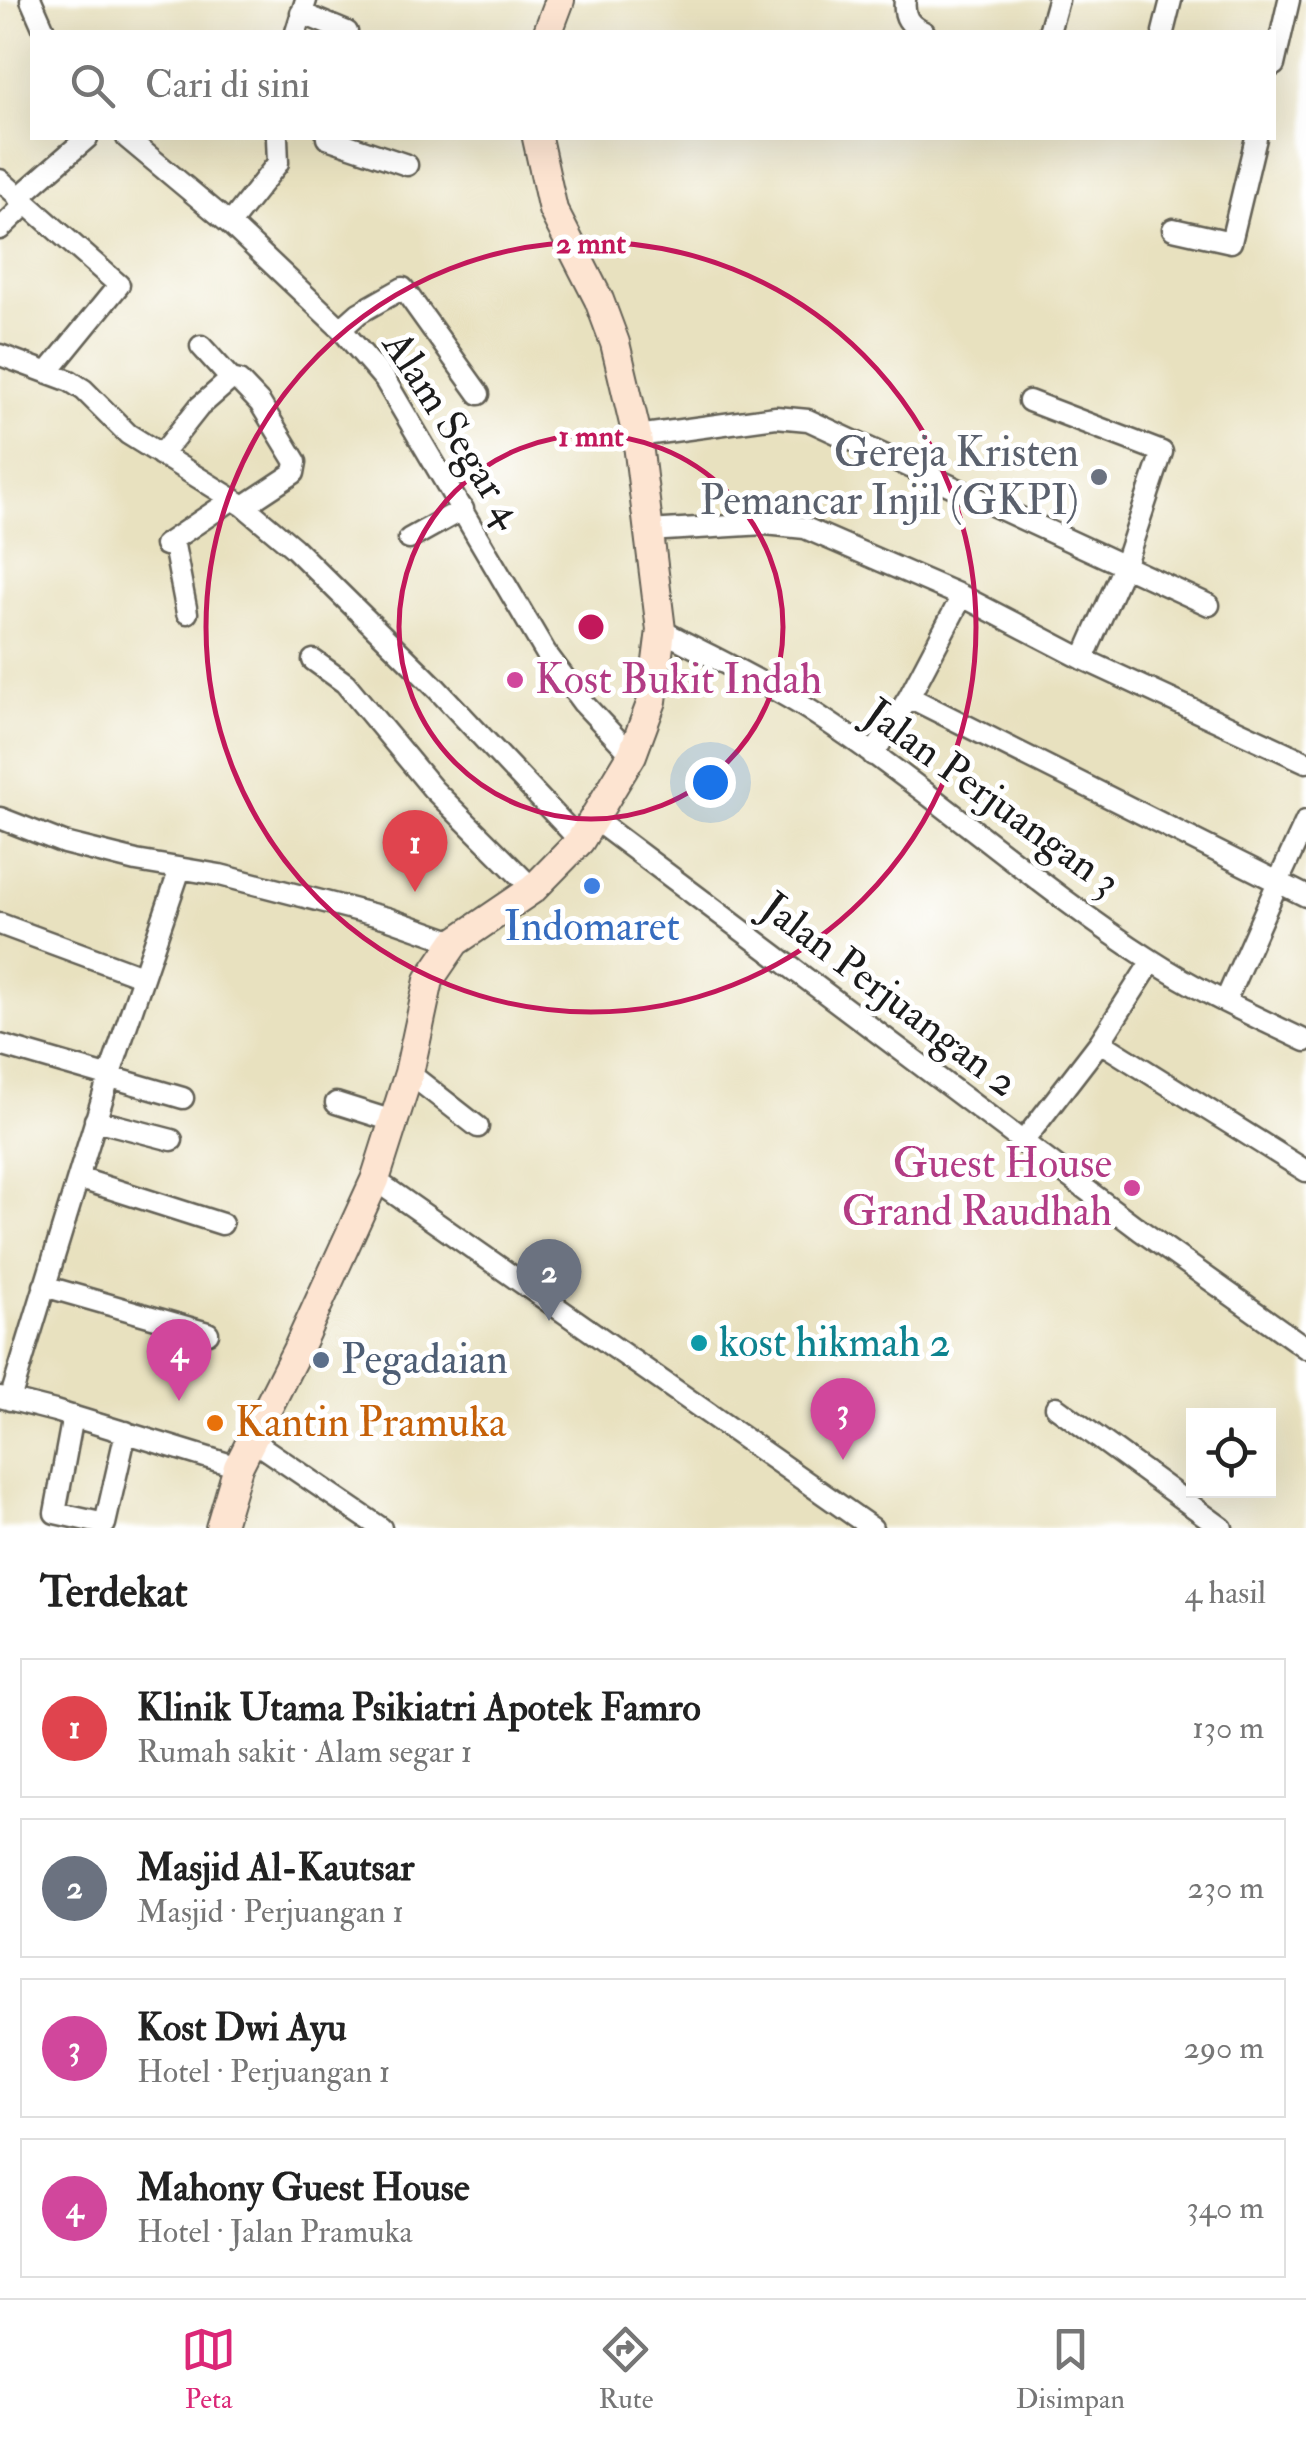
<!DOCTYPE html>
<html lang="id">
<meta charset="utf-8">
<style>
body{margin:0;font-family:"IM FELL Double Pica",serif;background:#f6f6f6;color:#222}
.controls{position:absolute;right:30px;bottom:30px;display:grid;overflow:hidden;border-radius:0px;box-shadow:0 10px 40px #0002}
.controls button{width:90px;height:90px;display:grid;place-items:center;padding:0;border:0;border-bottom:2px solid #e0e0e0;background:#fff;color:#222;font:50px sans-serif}
.you{position:absolute;left:710px;top:782px;width:35px;height:35px;margin:-25px;border:8px solid #fff;border-radius:50%;background:#1a73e8;box-shadow:0 0 0 15px #1a73e833}
.badge{display:grid;place-items:center;width:65px;height:65px;border-radius:50%;background:#db2777;color:#fff;font-size:32px;font-weight:700}
.pin{position:absolute;translate:-50% -82px;filter:drop-shadow(0 2px 5px #0008)}
.pin::after{content:'';position:absolute;top:52px;width:35px;height:30px;background:inherit;clip-path:polygon(0 0,100% 0,50% 100%)}
.list{margin:0;padding:0;list-style:none}
h2{display:flex;justify-content:space-between;align-items:center;height:130px;margin:0;padding:0 40px;font-size:42px}
h2 small{font-size:32px;font-weight:400;color:#767676}
.list li{display:grid;grid-template-columns:65px 1fr auto;gap:30px;align-items:center;box-sizing:border-box;height:140px;margin:0 20px 20px;padding:0 20px;border:2px solid #e0e0e0;border-radius:0px}
.list b{display:block;font-size:38px;white-space:nowrap}
.list p{margin:0;font-size:32px;white-space:nowrap;color:#767676}
.list em{font-size:32px;font-style:normal;color:#767676}
.icon{flex:none;width:55px;height:55px;fill:none;stroke:currentColor;stroke-width:2;stroke-linecap:round;stroke-linejoin:round}
.map{position:relative;flex:none;width:1306px;height:1528px;overflow:hidden}
.search{position:absolute;background:#fff;box-shadow:0 10px 40px #0002;left:30px;right:30px;top:30px;height:110px;display:flex;align-items:center;gap:25px;box-sizing:border-box;padding:0 35px;border-radius:0px;color:#767676;font-size:38px}
.sheet{height:770px;background:#fff}
nav{display:flex;justify-content:space-around;align-items:center;box-sizing:border-box;height:140px;border-top:2px solid #e0e0e0;background:#fff;font-size:28px;color:#767676}
nav a{display:grid;justify-items:center;gap:5px}
nav .on{color:#db2777}
.map>svg:first-child{display:block}
</style>
<div class="map">
<svg width="1306" height="1528" viewBox="0 0 1306 1528">
<rect width="100%" height="100%" fill="#fff"/>
<filter id="ink" filterUnits="userSpaceOnUse"><feTurbulence type="fractalNoise" baseFrequency=".01" numOctaves="2"/><feDisplacementMap in="SourceGraphic" scale="20" xChannelSelector="R" yChannelSelector="G"/><feConvolveMatrix kernelMatrix="1 2 1 2 8 2 1 2 1" color-interpolation-filters="sRGB"/></filter>
<filter id="wash" filterUnits="userSpaceOnUse"><feTurbulence type="fractalNoise" baseFrequency=".0048" numOctaves="4" result="noise"/><feDisplacementMap in="SourceGraphic" scale="40" xChannelSelector="R" yChannelSelector="G"/><feGaussianBlur stdDeviation="2.25" result="paint"/><feColorMatrix in="noise" values="0 0 0 0 0 0 0 0 0 0 0 0 0 0 0 0 0 1.4 0 .05"/><feComposite in="paint" operator="in"/></filter>
<g filter="url(#wash)">
<rect width="100%" height="100%" fill="#e8e1bf"/>
</g>
<g filter="url(#ink)">
<g fill="none" stroke-linecap="round" stroke-linejoin="round">
<!-- street casing -->
<g stroke="#636155" stroke-width="25">
<path id="street" d="M 31,0 L 45,32
M 905,0 C 903,17 909,25 924,32
M 301,13 L 347,32
M 296,32 L 306,0
M 1049,32 L 1058,0
M 1163,32 L 1171,0
M 1274,65 L 1289,0
M 127,138 L 230,224 L 341,329 L 385,380 L 546,653 L 583,703 L 632,755
M 327,138 L 407,165
M 0,180 L 119,285 L 48,372
M 18,198 L 87,138
M 230,224 L 278,163 L 277,138
M 0,229 L 25,205
M 1173,229 L 1231,242 L 1256,138
M 341,329 L 359,313 L 403,288 L 479,394
M 201,346 L 231,379 L 239,381 L 260,403 L 296,462 L 294,473 L 244,506
M 0,355 L 70,381 L 84,390 L 128,434 L 244,506 L 294,548 L 437,689 L 580,841
M 1029,401 L 1162,452 L 1125,564 L 1083,659
M 637,436 L 776,417 L 808,420 L 1209,605
M 161,455 L 199,407 L 231,379
M 648,531 L 765,524 L 805,528 L 962,596 L 1083,659 L 1306,762
M 409,539 L 463,509
M 173,540 L 187,613
M 165,545 L 233,499
M 661,630 C 711,657 766,682 814,713 C 931,789 1034,885 1151,960 C 1200,992 1254,1016 1306,1041
M 313,660 L 345,683 L 433,789 L 533,889
M 909,697 L 1278,882 L 1225,1002
M 873,755 L 909,697 L 962,596
M 0,818 L 64,843 L 136,861 L 220,875 L 387,918 L 455,942
M 594,819 L 1140,1230 L 1306,1348
M 1306,821 L 1278,882 L 1306,896
M 0,924 L 141,976
M 1100,1042 L 1306,1171
M 0,1045 L 183,1098
M 409,1073 L 478,1127
M 336,1103 L 393,1121
M 95,1120 L 172,1140
M 1022,1143 L 1100,1042 L 1152,961
M 78,1178 L 222,1224
M 375,1180 L 872,1528
M 44,1286 L 208,1333
M 0,1397 L 55,1411 L 238,1467
M 10,1400 L 109,1077 L 180,869
M 1056,1407 L 1222,1528
M 73,1416 L 55,1513 L 105,1524 L 126,1432
M 253,1441 L 381,1528"/>
</g>
<!-- secondary casing -->
<g stroke="#636155" stroke-width="32">
<path id="secondary" d="M 548,32 L 560,0
M 220,1528 L 238,1467 L 299,1346 L 375,1180 L 409,1073 L 429,980 L 455,942 L 533,889 L 580,841 L 632,755 L 652,701 L 661,630 L 637,436 L 615,343 L 599,300 L 553,210 L 537,138"/>
</g>
<!-- street -->
<use href="#street" stroke="#fff" stroke-width="20"/>
<!-- secondary -->
<use href="#secondary" stroke="#fde4d1" stroke-width="28"/>
</g>
</g>
<!-- distance rings -->
<g fill="none" stroke="#c2185b" stroke-width="5">
<circle cx="591" cy="627" r="192"/>
<circle cx="591" cy="627" r="385"/>
</g>
<!-- markers -->
<circle fill="#6b7280" stroke="#fff" stroke-width="4" cx="1099" cy="477" r="10"/>
<g fill="#d1479c" stroke="#fff" stroke-width="4">
<circle cx="515" cy="680" r="10"/>
<circle cx="1132" cy="1188" r="10"/>
</g>
<circle fill="#3f7fe0" stroke="#fff" stroke-width="4" cx="592" cy="886" r="10"/>
<circle fill="#0f9aa8" stroke="#fff" stroke-width="4" cx="699" cy="1343" r="10"/>
<circle fill="#5c6f8a" stroke="#fff" stroke-width="4" cx="321" cy="1360" r="10"/>
<circle fill="#e8710a" stroke="#fff" stroke-width="4" cx="215" cy="1423" r="10"/>
<g text-anchor="middle" dominant-baseline="central" stroke-width="10" stroke-linejoin="round" paint-order="stroke">
<!-- street labels -->
<g font-size="42" fill="#1c1c1c" stroke="#fff">
<text transform="translate(453 429) rotate(57)">Alam Segar 4</text>
<text transform="translate(992 798) rotate(36)">Jalan Perjuangan 3</text>
<text transform="translate(889 995) rotate(37)">Jalan Perjuangan 2</text>
</g>
<!-- worship labels -->
<g font-size="42" fill="#5b616d" stroke="#fff" text-anchor="end">
<text x="1079" y="453">Gereja Kristen<tspan x="1079" dy="48">Pemancar Injil (GKPI)</tspan></text>
</g>
<!-- hotel labels -->
<g font-size="42" fill="#b23c85" stroke="#fff" text-anchor="start">
<text x="535" y="680">Kost Bukit Indah</text>
<text x="1112" y="1164" text-anchor="end">Guest House<tspan x="1112" dy="48">Grand Raudhah</tspan></text>
</g>
<!-- shop labels -->
<g font-size="42" fill="#366cbe" stroke="#fff">
<text x="592" y="927">Indomaret</text>
</g>
<!-- culture labels -->
<g font-size="42" fill="#0d838f" stroke="#fff" text-anchor="start">
<text x="719" y="1343">kost hikmah 2</text>
</g>
<!-- service labels -->
<g font-size="42" fill="#4e5e75" stroke="#fff" text-anchor="start">
<text x="341" y="1360">Pegadaian</text>
</g>
<!-- food labels -->
<g font-size="42" fill="#c56008" stroke="#fff" text-anchor="start">
<text x="235" y="1423">Kantin Pramuka</text>
</g>
</g>
<circle cx="591" cy="627" r="15" fill="#c2185b" stroke="#fff" stroke-width="5"/>
<g font-size="30" text-anchor="middle" font-weight="bold" fill="#c2185b" stroke="#fff" stroke-width="10" stroke-linejoin="round" paint-order="stroke">
<text x="591" y="253">2 mnt</text>
<text x="591" y="446">1 mnt</text>
</g>
</svg>
<div class="controls">
<button><svg class="icon" aria-label="locate" viewBox="0 0 24 24"><circle cx="12" cy="12" r="6"/><path d="M12 2v4M12 18v4M2 12h4M18 12h4"/></svg></button>
</div>
<div class="you"></div>
<div class="pin badge" style="left:415px;top:892px;background:#e0444e">1</div>
<div class="pin badge" style="left:549px;top:1321px;background:#6b7280">2</div>
<div class="pin badge" style="left:843px;top:1460px;background:#d1479c">3</div>
<div class="pin badge" style="left:179px;top:1401px;background:#d1479c">4</div>
<div class="search"><svg class="icon" aria-label="search" viewBox="0 0 24 24"><circle cx="10" cy="10" r="6"/><path d="M15 15l6 6"/></svg>Cari di sini</div>
</div>
<section class="sheet">
<h2>Terdekat<small>4 hasil</small></h2>
<ul class="list">
<li><span class="badge" style="background:#e0444e">1</span><div><b>Klinik Utama Psikiatri Apotek Famro</b><p>Rumah sakit · Alam segar 1</p></div><em>130 m</em></li>
<li><span class="badge" style="background:#6b7280">2</span><div><b>Masjid Al-Kautsar</b><p>Masjid · Perjuangan 1</p></div><em>230 m</em></li>
<li><span class="badge" style="background:#d1479c">3</span><div><b>Kost Dwi Ayu</b><p>Hotel · Perjuangan 1</p></div><em>290 m</em></li>
<li><span class="badge" style="background:#d1479c">4</span><div><b>Mahony Guest House</b><p>Hotel · Jalan Pramuka</p></div><em>340 m</em></li>
</ul>
</section>
<nav>
<a class="on"><svg class="icon" aria-label="map" viewBox="0 0 24 24"><path d="M3 6l6-2 6 2 6-2v14l-6 2-6-2-6 2zM9 4v14M15 6v14"/></svg>Peta</a>
<a><svg class="icon" aria-label="directions" viewBox="0 0 24 24"><path d="M12 3l9 9-9 9-9-9zM9 14v-3h6M13 9l2 2-2 2"/></svg>Rute</a>
<a><svg class="icon" aria-label="saved" viewBox="0 0 24 24"><path d="M7 4h10v16l-5-4-5 4z"/></svg>Disimpan</a>
</nav>
